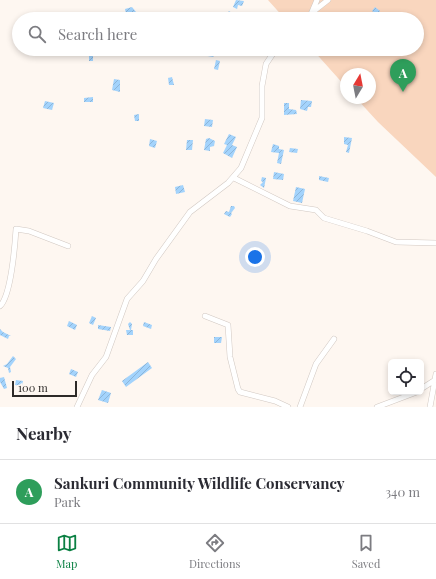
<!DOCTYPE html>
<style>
body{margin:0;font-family:"Playfair Display",serif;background:#f7f7f7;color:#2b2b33}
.controls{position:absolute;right:12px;bottom:12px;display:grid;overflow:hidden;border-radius:6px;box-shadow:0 2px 6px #0003}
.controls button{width:36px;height:36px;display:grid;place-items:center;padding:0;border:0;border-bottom:1px solid #e1e1e2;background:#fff;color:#2b2b33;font:20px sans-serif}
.compass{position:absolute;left:340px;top:68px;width:36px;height:36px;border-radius:50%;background:#fff;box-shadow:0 2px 6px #0003;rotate:10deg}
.scale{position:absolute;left:12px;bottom:10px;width:65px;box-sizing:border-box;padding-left:4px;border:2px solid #2d2a28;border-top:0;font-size:11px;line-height:14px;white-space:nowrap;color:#2d2a28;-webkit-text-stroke:3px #fef7f1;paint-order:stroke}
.you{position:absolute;left:255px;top:257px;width:14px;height:14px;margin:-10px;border:3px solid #fff;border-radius:50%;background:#1a73e8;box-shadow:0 0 0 6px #1a73e833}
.badge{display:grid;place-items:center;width:26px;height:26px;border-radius:50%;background:#0b8043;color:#fff;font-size:13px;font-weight:700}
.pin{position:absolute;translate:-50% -33px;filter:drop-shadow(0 1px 2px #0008)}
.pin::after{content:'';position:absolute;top:21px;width:14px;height:12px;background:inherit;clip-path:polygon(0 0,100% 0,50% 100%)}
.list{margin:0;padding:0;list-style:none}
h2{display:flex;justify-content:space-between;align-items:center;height:52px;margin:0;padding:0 16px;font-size:17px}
h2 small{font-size:13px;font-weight:400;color:#7c7c81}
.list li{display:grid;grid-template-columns:26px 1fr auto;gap:12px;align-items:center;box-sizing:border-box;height:64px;padding:0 16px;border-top:1px solid #e1e1e2}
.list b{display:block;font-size:15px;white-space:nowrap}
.list p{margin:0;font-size:13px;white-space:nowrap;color:#7c7c81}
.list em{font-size:13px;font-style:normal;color:#7c7c81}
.icon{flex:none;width:22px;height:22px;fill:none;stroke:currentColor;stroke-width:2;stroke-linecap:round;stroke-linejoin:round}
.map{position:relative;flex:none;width:436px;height:407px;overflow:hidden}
.search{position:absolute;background:#fff;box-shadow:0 2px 6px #0003;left:12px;right:12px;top:12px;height:44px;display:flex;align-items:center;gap:10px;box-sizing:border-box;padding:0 14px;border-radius:22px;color:#7c7c81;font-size:15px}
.sheet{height:116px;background:#fff}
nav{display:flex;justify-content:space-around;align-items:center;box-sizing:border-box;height:56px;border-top:1px solid #e1e1e2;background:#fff;font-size:11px;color:#7c7c81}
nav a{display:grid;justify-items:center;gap:2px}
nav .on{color:#0b8043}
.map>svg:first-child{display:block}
</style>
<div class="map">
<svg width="436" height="407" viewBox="0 0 436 407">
<defs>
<pattern id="building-hatch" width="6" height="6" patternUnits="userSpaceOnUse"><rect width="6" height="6" fill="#a3d3fc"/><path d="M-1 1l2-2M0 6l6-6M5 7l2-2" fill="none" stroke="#8db5d8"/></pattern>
</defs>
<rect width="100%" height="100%" fill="#fef7f1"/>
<!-- park -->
<path fill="#f9d6be" d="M 268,0 L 436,0 L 436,177 L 378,122 L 356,98 L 370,98 L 370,74 L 346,74 L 346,87 L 312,49 L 417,49 L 417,19 L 285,19 Z"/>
<!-- building -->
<path fill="url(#building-hatch)" d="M 236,0 L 244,1 L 242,6 L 238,5 L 237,9 L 233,7 Z
M 132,7 L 136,12 L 126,14 L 125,9 Z
M 375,7 L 380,11 L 378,15 L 372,11 Z
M 229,11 L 235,15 L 232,19 L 224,19 Z
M 332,13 L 335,17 L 333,19 L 324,19 Z
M 192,49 L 208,49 L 207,51 L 215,54 L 213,57 L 191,53 Z
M 93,52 L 93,61 L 89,61 L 89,53 Z
M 216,60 L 220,61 L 218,70 L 214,69 Z
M 172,77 L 174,85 L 169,85 L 168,78 Z
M 114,79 L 120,80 L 120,92 L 112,90 Z
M 93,97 L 93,102 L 84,102 L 84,98 Z
M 301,100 L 312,101 L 311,107 L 308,107 L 307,111 L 300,109 Z
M 45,101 L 54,103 L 52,110 L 43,108 Z
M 284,103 L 289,103 L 289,109 L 296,110 L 297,114 L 284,115 Z
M 139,114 L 139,121 L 135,121 L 134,115 Z
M 205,119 L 213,120 L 212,127 L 204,126 Z
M 229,134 L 236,137 L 232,145 L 237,147 L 232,158 L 223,153 L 227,145 L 224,144 Z
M 344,137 L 352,138 L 349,153 L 346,152 L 348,145 L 344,144 Z
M 209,138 L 215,141 L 214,146 L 210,147 L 210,151 L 204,150 L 206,139 Z
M 150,139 L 157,141 L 155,148 L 149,146 Z
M 187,140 L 193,140 L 192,150 L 186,150 Z
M 273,144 L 279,146 L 279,149 L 284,150 L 281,164 L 277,163 L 279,153 L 271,152 Z
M 290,148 L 298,149 L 297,153 L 289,152 Z
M 274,172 L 284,174 L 283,180 L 273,179 Z
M 319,176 L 329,178 L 328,182 L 319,180 Z
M 262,177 L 266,178 L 264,188 L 260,185 L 263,182 L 261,181 Z
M 183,185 L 185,192 L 176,194 L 175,187 Z
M 296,187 L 305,189 L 302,203 L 293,201 Z
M 231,206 L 234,206 L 235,208 L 231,213 L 232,214 L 230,217 L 224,214 L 226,211 L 229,212 Z
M 92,316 L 96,318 L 93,325 L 89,323 Z
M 69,321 L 77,325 L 75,330 L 67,326 Z
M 130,322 L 132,324 L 131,330 L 133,330 L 133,335 L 127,335 L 126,330 L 130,330 L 128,324 Z
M 144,322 L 152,325 L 151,329 L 143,326 Z
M 98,325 L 111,327 L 110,331 L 98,329 Z
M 0,329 L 3,332 L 11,336 L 9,336 L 8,339 L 0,335 Z
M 214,337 L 222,337 L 221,343 L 214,343 Z
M 13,356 L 16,359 L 10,367 L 11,372 L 9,373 L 8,368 L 3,366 L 7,364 Z
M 148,362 L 152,368 L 126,387 L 122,381 Z
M 71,369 L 78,372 L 76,377 L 69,374 Z
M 4,377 L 7,388 L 4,389 L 0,382 L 0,378 Z
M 16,380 L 23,381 L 22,386 L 15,385 Z
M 102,390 L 111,393 L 108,403 L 98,400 Z"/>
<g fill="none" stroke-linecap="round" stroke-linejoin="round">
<!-- minor casing -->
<g stroke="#d1c8c2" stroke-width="6">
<path id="minor" d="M 314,11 L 328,0
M 309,19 L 317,0
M 234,178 L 290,206 L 316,210 L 324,218 L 367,231 L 396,242 L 436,243
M 0,306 C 11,296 15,245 16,229 L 29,231 L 68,246
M 205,316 L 228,325 L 230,357 L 238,389 L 240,392 L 275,401 L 288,407
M 421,389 L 435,380
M 77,407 L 92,375 L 106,357 L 127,299 L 143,281 L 156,259 L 190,212 L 228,183 L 241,168 L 262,118 L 262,86 L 266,64 L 276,49
M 300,407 L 316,364 L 334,339
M 377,407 L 417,392
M 430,407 L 436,374"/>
</g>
<!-- minor -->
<use href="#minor" stroke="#fff" stroke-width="5"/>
</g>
</svg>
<div class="controls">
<button><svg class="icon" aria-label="locate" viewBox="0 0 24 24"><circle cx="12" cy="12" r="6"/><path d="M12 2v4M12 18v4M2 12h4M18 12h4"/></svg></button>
</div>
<svg class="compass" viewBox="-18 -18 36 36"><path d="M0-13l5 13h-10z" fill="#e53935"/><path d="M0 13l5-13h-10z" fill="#7c7c81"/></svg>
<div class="scale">100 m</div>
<div class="you"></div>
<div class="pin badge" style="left:403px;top:92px;background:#2e9e5b">A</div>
<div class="search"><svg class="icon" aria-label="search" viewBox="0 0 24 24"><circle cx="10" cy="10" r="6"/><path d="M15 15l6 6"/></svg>Search here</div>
</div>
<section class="sheet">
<h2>Nearby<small></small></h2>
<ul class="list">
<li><span class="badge" style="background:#2e9e5b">A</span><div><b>Sankuri Community Wildlife Conservancy</b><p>Park</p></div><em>340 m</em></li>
</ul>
</section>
<nav>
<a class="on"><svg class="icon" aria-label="map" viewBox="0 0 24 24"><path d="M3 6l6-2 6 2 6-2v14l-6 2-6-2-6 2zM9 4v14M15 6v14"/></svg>Map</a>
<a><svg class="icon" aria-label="directions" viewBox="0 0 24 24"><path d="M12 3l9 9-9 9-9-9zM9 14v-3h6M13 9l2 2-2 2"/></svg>Directions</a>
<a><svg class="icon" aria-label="saved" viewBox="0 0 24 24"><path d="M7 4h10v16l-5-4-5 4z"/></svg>Saved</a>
</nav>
